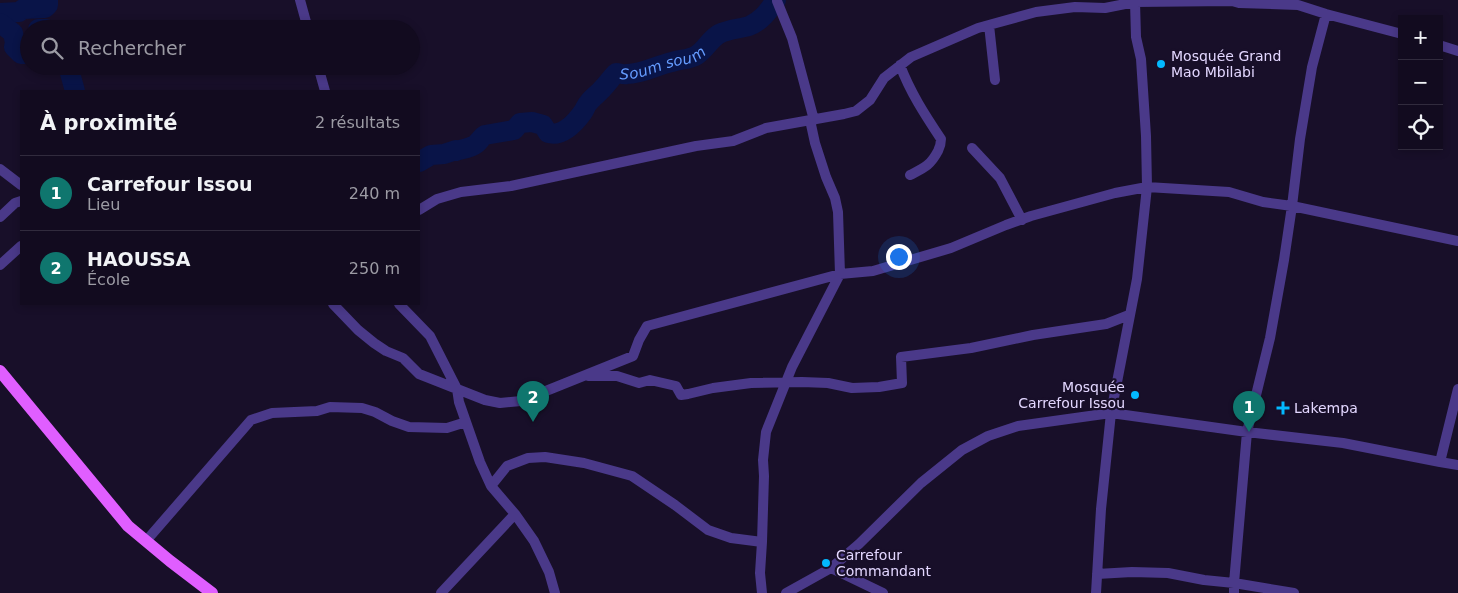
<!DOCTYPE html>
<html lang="fr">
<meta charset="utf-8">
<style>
body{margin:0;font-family:"DejaVu Sans",sans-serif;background:#1f192c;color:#f1f3f6}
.controls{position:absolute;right:15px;top:15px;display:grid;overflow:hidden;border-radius:0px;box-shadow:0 2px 8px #0003}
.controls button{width:45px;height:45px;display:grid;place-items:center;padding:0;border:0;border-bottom:1px solid #312b3d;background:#120b1f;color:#f1f3f6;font:25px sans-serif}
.you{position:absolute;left:898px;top:256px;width:18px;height:18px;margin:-12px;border:4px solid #fff;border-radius:50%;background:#1a73e8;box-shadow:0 0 0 8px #1a73e833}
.badge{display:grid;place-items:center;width:32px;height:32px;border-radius:50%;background:#0f766e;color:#fff;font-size:16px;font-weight:700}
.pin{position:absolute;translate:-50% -41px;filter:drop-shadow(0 1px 2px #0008)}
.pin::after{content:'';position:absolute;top:26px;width:18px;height:15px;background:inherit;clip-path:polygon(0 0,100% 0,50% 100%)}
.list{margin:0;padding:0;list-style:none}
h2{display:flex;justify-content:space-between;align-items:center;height:65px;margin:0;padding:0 20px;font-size:21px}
h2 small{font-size:16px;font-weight:400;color:#9c9ba4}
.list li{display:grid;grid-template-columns:32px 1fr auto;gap:15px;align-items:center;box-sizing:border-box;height:75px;padding:0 20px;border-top:1px solid #312b3d}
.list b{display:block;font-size:19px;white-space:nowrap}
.list p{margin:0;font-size:16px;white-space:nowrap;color:#9c9ba4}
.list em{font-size:16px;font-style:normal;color:#9c9ba4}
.icon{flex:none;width:28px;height:28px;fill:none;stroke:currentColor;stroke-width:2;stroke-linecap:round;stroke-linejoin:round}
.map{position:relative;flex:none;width:1458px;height:593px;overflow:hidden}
.search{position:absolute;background:#120b1f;box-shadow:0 2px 8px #0003;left:20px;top:20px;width:400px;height:55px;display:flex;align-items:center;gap:12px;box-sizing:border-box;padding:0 18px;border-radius:28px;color:#9c9ba4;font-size:19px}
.panel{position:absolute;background:#120b1f;box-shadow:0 2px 8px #0003;left:20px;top:90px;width:400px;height:215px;border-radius:0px}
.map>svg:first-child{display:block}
</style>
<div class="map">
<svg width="1458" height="593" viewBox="0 0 1458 593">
<rect width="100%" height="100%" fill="#180f29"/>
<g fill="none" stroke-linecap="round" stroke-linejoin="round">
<!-- river -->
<g stroke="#091448" stroke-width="20">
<path d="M 0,13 L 19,12 L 23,9 L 45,8 L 48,5 L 48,0"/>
<path d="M 0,23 L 13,33 L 15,43 L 14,47 L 21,54 L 26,54 L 29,47"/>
<path d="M 38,29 L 46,29"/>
<path d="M 68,66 L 75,91"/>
<path id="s1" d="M 419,162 L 431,155 L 444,154 L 456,150 L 456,151 C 462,149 471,148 476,144 C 480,141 481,137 485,135 L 514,130 L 520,123 L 532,122 L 543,125 L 548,133 C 562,137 575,123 583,112 C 585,109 586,105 589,102 C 593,97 599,93 603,88 C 608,83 611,78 616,73 C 620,73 623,75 627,74 C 643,74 657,65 672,62 C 681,59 689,60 697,55 C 706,49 710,39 719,34 C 729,29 739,29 749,26 C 762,21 769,10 776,0"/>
</g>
<!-- minor -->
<path stroke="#4a3989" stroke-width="10" d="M 300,0 L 308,29
M 777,1 L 792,38 L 814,120
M 989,25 L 995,80
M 1439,45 L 1458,51
M 900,65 C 910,92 925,115 941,139 C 941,144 940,147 938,151 C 930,166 924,168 910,175
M 318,66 L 325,91
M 972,148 L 1000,178 L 1022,220
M 0,169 L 21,185
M 419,210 L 437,199 L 461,192 L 511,186 L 696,146 L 733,141 L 766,128 L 844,114 L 856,111 L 870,100 L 884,78 L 911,57 L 978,28 L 1036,12 L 1075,7 L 1105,8 L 1135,2 L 1134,0
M 0,217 L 15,203 L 21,201
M 0,265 L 21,246
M 333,304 L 358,330 L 374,343 L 386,351 L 403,358 L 419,374 L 485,400 L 500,403 L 521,401 L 633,356 L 639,340 L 647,326 L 840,274 L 873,271 L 951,248 L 1006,225 L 1031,216 L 1115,193 L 1147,187 L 1229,192 L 1263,202 L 1292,206 L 1300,139 L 1312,67 L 1326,14
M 399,304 L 430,336 L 457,389 L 459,402 L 480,462 L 491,486 L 515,514 L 534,541 L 549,572 L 555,593
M 588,376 L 617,376 L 639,383 L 650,380 L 676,386 L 681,395 L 688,394 L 713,388 L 751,383 L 802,382 L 828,383 L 852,388 L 879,387 L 902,383 L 901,357 L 971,348 L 1033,335 L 1106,324 L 1129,315
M 1440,462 L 1458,389
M 491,486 L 507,466 L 528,458 L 545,457 L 584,463 L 632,476 L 675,505 L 708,530 L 731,538 L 762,542
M 146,541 L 251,420 L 272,413 L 317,411 L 330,407 L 362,408 L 375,412 L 392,421 L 409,427 L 447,428 L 466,422
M 831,568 L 883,593
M 1097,574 L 1132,572 L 1168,573 L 1204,580 L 1234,583 L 1294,593
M 441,593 L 515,514
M 762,593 L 760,573 L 762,542 L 764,476 L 763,460 L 766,432 L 792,367 L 840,274 L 838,212 L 835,198 L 826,177 L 815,143 L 810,120
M 786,593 L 831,568 L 859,544 L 921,483 L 962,450 L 988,436 L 1018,426 L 1111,413 L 1247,432 L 1343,443 L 1440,462 L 1458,465
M 1096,593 L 1101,509 L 1111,413 L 1137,279 L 1147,187 L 1146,136 L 1141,59 L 1136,37 L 1135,2 L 1232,1 L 1239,3 L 1298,5 L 1326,14 L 1402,34
M 1234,593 L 1234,583 L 1247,432 L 1270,338 L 1284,260 L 1292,206 L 1458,241"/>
<!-- major -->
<path stroke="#e05eff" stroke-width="12" d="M 0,371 L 128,526 L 170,561 L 212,593"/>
</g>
<!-- markers -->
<g fill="#03b9ff" stroke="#180f29" stroke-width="2">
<circle cx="1161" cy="64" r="5"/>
<circle cx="1135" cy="395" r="5"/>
<path d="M1280.5 400.5h5v5h5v5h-5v5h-5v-5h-5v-5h5z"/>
<circle cx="826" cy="563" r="5"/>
</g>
<g text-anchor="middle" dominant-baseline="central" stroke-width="4.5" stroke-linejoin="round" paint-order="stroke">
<!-- poi labels -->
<g font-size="14" fill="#e3d7ff" stroke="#180f29" text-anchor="start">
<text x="1171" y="56">Mosquée Grand<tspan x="1171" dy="16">Mao Mbilabi</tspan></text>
<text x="1125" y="387" text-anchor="end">Mosquée<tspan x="1125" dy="16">Carrefour Issou</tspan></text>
<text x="1294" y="408">Lakempa</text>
<text x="836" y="555">Carrefour<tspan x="836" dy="16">Commandant</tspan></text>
</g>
<!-- water labels -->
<g font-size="15" font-style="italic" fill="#659cff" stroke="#180f29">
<text stroke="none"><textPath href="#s1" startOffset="289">Soum soum</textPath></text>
</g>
</g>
</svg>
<div class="controls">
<button>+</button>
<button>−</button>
<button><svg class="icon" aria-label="locate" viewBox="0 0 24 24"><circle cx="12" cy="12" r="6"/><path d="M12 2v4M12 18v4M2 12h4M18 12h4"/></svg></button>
</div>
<div class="you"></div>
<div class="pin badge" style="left:1249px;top:432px">1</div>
<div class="pin badge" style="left:533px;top:422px">2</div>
<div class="search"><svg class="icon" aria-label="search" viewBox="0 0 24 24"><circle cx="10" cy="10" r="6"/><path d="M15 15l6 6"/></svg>Rechercher</div>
<section class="panel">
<h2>À proximité<small>2 résultats</small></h2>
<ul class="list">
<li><span class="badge">1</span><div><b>Carrefour Issou</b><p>Lieu</p></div><em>240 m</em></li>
<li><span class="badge">2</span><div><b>HAOUSSA</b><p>École</p></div><em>250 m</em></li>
</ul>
</section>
</div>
